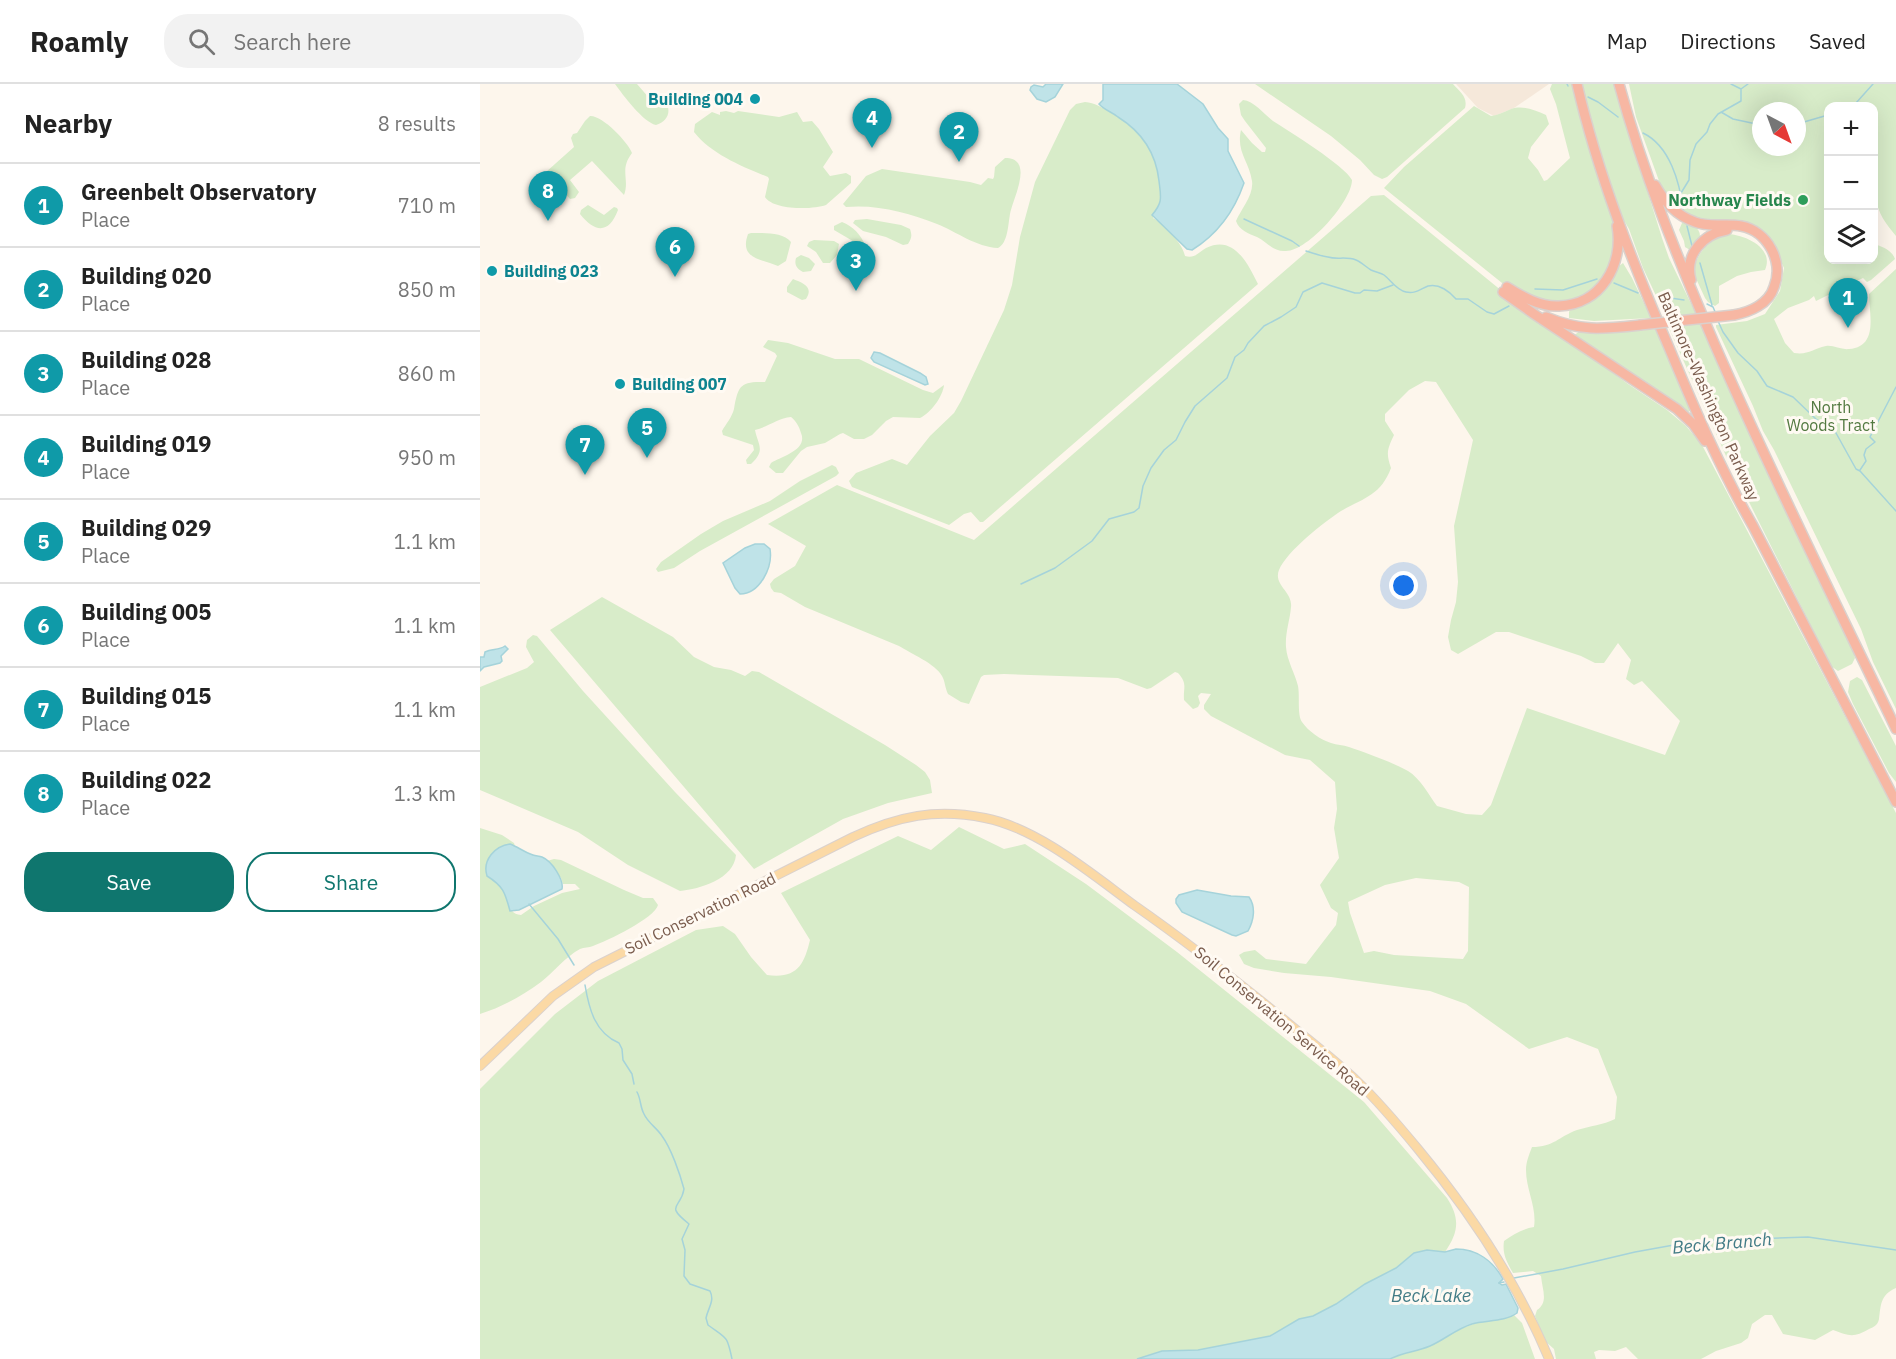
<!DOCTYPE html>
<meta charset="utf-8">
<style>
body{margin:0;font-family:"IBM Plex Sans",sans-serif;background:#f2f2f2;color:#222}
.controls{position:absolute;right:18px;top:18px;display:grid;overflow:hidden;border-radius:12px;box-shadow:0 6px 24px #0002}
.controls button{width:54px;height:54px;display:grid;place-items:center;padding:0;border:0;border-bottom:2px solid #e0e0e0;background:#fff;color:#222;font:30px sans-serif}
.compass{position:absolute;left:1272px;top:18px;width:54px;height:54px;border-radius:50%;background:#fff;box-shadow:0 6px 24px #0002;rotate:139deg}
.you{position:absolute;left:924px;top:502px;width:21px;height:21px;margin:-15px;border:4px solid #fff;border-radius:50%;background:#1a73e8;box-shadow:0 0 0 9px #1a73e833}
.badge{display:grid;place-items:center;width:39px;height:39px;border-radius:50%;background:#0f766e;color:#fff;font-size:20px;font-weight:700}
.pin{position:absolute;translate:-50% -50px;filter:drop-shadow(0 2px 3px #0008)}
.pin::after{content:'';position:absolute;top:32px;width:21px;height:18px;background:inherit;clip-path:polygon(0 0,100% 0,50% 100%)}
.list{margin:0;padding:0;list-style:none}
h2{display:flex;justify-content:space-between;align-items:center;height:78px;margin:0;padding:0 24px;font-size:26px}
h2 small{font-size:20px;font-weight:400;color:#767676}
.list li{display:grid;grid-template-columns:39px 1fr auto;gap:18px;align-items:center;box-sizing:border-box;height:84px;padding:0 24px;border-top:2px solid #e0e0e0}
.list b{display:block;font-size:22px;white-space:nowrap}
.list p{margin:0;font-size:20px;white-space:nowrap;color:#767676}
.list em{font-size:20px;font-style:normal;color:#767676}
.actions{display:flex;gap:12px;padding:18px 24px}
.actions a{flex:1;padding:14px 0;border:2px solid #0f766e;border-radius:24px;text-align:center;font-size:21px;color:#0f766e}
.actions .main{background:#0f766e;color:#fff}
.icon{flex:none;width:33px;height:33px;fill:none;stroke:currentColor;stroke-width:2;stroke-linecap:round;stroke-linejoin:round}
.map{position:relative;flex:none;width:1416px;height:1275px;overflow:hidden}
header{display:flex;align-items:center;gap:36px;box-sizing:border-box;height:84px;padding:0 30px;background:#fff;border-bottom:2px solid #e0e0e0}
header strong{font-size:28px}
nav{display:flex;gap:33px;margin-inline-start:auto;font-size:21px}
.search{width:420px;height:54px;background:#f2f2f2;display:flex;align-items:center;gap:15px;box-sizing:border-box;padding:0 21px;border-radius:24px;color:#767676;font-size:22px}
main{display:flex}
aside{flex:1;background:#fff}
.map>svg:first-child{display:block}
</style>
<header>
<strong>Roamly</strong>
<div class="search"><svg class="icon" aria-label="search" viewBox="0 0 24 24"><circle cx="10" cy="10" r="6"/><path d="M15 15l6 6"/></svg>Search here</div>
<nav><a>Map</a><a>Directions</a><a>Saved</a></nav>
</header>
<main>
<aside>
<h2>Nearby<small>8 results</small></h2>
<ul class="list">
<li><span class="badge" style="background:#0f9aa8">1</span><div><b>Greenbelt Observatory</b><p>Place</p></div><em>710 m</em></li>
<li><span class="badge" style="background:#0f9aa8">2</span><div><b>Building 020</b><p>Place</p></div><em>850 m</em></li>
<li><span class="badge" style="background:#0f9aa8">3</span><div><b>Building 028</b><p>Place</p></div><em>860 m</em></li>
<li><span class="badge" style="background:#0f9aa8">4</span><div><b>Building 019</b><p>Place</p></div><em>950 m</em></li>
<li><span class="badge" style="background:#0f9aa8">5</span><div><b>Building 029</b><p>Place</p></div><em>1.1 km</em></li>
<li><span class="badge" style="background:#0f9aa8">6</span><div><b>Building 005</b><p>Place</p></div><em>1.1 km</em></li>
<li><span class="badge" style="background:#0f9aa8">7</span><div><b>Building 015</b><p>Place</p></div><em>1.1 km</em></li>
<li><span class="badge" style="background:#0f9aa8">8</span><div><b>Building 022</b><p>Place</p></div><em>1.3 km</em></li>
</ul>
<div class="actions"><a class="main">Save</a><a>Share</a></div>
</aside>
<div class="map">
<svg width="1416" height="1275" viewBox="0 0 1416 1275">
<rect width="100%" height="100%" fill="#fdf6ec"/>
<!-- residential -->
<path fill="#f5e8da" d="M 976,0 L 1069,0 L 1034,24 L 1014,32 L 998,24 Z"/>
<!-- green -->
<path fill="#d8ecc9" fill-rule="evenodd" d="M 135,0 L 157,0 L 170,15 L 188,23 C 190,32 185,38 176,41 C 163,38 143,11 135,0 Z
M 775,0 L 973,0 C 980,8 988,13 985,24 L 907,93 L 902,95 L 894,91 L 880,76 L 851,52 Z
M 1072,0 L 1134,0 L 1182,154 L 1189,174 L 1216,230 L 1186,233 L 1163,184 L 1149,145 L 1129,111 L 1137,143 L 1134,186 L 1143,179 L 1152,194 L 1171,234 L 1114,237 L 1089,234 L 1089,228 L 1092,221 L 1079,222 L 1027,203 L 904,104 L 924,83 L 994,22 L 1011,32 C 1018,31 1024,28 1031,25 C 1043,21 1054,26 1066,31 L 1069,40 L 1051,63 L 1048,74 L 1058,86 L 1064,97 L 1067,96 L 1090,74 L 1076,20 L 1070,5 Z
M 1149,0 L 1416,0 L 1416,152 C 1407,141 1397,129 1396,113 L 1394,112 L 1394,22 L 1348,22 L 1348,176 L 1394,176 L 1394,163 L 1397,161 C 1404,163 1413,168 1415,175 L 1391,196 L 1387,198 L 1383,194 L 1336,217 L 1334,212 L 1329,216 L 1308,224 L 1294,235 L 1305,259 L 1314,269 C 1329,271 1332,265 1346,262 C 1354,261 1361,266 1369,265 C 1399,263 1389,229 1389,210 L 1416,185 L 1416,625 L 1393,578 L 1381,545 L 1294,366 L 1283,347 L 1273,322 L 1236,243 L 1236,241 L 1267,237 L 1285,230 L 1300,207 L 1304,184 L 1298,171 L 1259,139 L 1221,136 L 1198,126 L 1183,108 L 1156,33 ZM 1281,27 L 1317,27 L 1317,63 L 1281,63 Z
M 763,16 C 774,17 784,30 793,37 C 810,48 864,81 872,96 C 872,117 828,167 806,167 C 793,168 787,158 777,153 C 769,150 759,146 756,137 C 761,125 774,111 772,97 C 769,77 756,68 761,46 L 772,59 L 782,68 L 785,68 L 786,64 L 765,37 L 761,31 L 759,20 Z
M 605,18 C 615,19 621,23 630,28 C 664,48 681,73 681,113 C 681,123 674,126 673,134 C 684,140 703,160 705,172 C 714,175 718,169 726,164 C 754,150 768,180 778,200 L 503,438 L 500,438 L 491,428 L 484,430 L 469,441 L 372,403 L 369,397 L 376,389 L 412,375 L 427,381 L 450,352 L 474,329 L 481,317 L 524,226 L 532,201 L 540,153 L 555,98 L 590,26 L 596,20 Z
M 246,27 L 254,29 L 258,27 L 299,33 L 317,28 L 323,38 L 332,37 L 339,45 L 353,68 L 343,83 L 350,92 L 366,89 L 371,92 L 371,99 L 346,121 C 332,126 293,126 285,113 L 289,95 L 288,93 C 263,83 231,70 214,48 L 215,40 L 232,28 L 240,31 L 240,28 Z
M 110,32 C 122,31 148,58 152,69 C 139,86 150,95 144,111 L 112,77 L 90,96 L 99,108 L 95,114 L 90,115 L 66,88 L 94,63 L 91,54 L 93,50 L 97,49 L 105,37 Z
M 525,74 C 555,74 533,114 530,130 C 528,141 528,159 518,164 C 496,163 477,148 457,140 C 429,129 397,120 366,123 L 363,120 L 386,92 L 402,85 L 490,98 L 501,101 L 508,94 L 513,95 L 514,93 L 515,83 Z
M 904,111 L 1033,216 L 1148,300 L 1187,326 L 1206,342 L 1222,361 L 1416,729 L 1416,1204 C 1400,1211 1401,1221 1399,1235 C 1398,1241 1394,1243 1389,1245 C 1374,1254 1369,1252 1353,1246 L 1335,1256 L 1303,1250 L 1292,1231 L 1285,1231 L 1272,1240 L 1268,1254 L 1261,1259 L 1236,1267 L 1221,1275 L 1158,1275 L 1146,1263 L 1135,1267 L 1119,1266 L 1114,1268 L 1116,1275 L 1076,1275 L 1074,1265 L 1065,1257 L 1055,1232 L 1057,1226 C 1069,1218 1062,1205 1061,1192 L 1053,1187 L 1033,1189 C 1027,1178 1022,1170 1024,1157 C 1034,1150 1042,1145 1054,1143 C 1057,1123 1046,1106 1046,1086 C 1046,1078 1049,1071 1052,1063 C 1074,1063 1078,1053 1097,1046 C 1110,1042 1123,1041 1135,1035 L 1137,1013 L 1118,965 L 1087,953 L 1049,965 L 986,920 L 950,907 L 851,893 L 804,889 L 774,884 L 764,880 L 759,871 L 764,868 L 775,866 L 786,875 L 826,880 L 856,841 L 858,829 L 851,824 L 840,801 L 859,774 L 854,744 L 857,725 L 855,698 L 830,676 L 805,671 L 731,632 L 724,625 L 724,621 L 731,610 L 721,609 L 718,612 L 720,619 L 718,623 L 713,625 L 704,616 C 703,603 708,600 698,589 L 695,588 L 671,604 L 667,605 L 638,594 L 524,590 L 504,591 L 501,593 L 489,620 L 481,618 L 468,610 C 465,604 465,597 462,592 C 456,580 430,569 419,562 L 325,523 L 301,509 L 294,508 L 291,504 L 290,500 L 294,495 L 315,482 L 326,462 L 288,440 L 357,401 L 494,456 L 891,112 ZM 945,297 L 956,298 L 993,356 L 974,442 L 978,498 L 976,518 L 971,536 L 968,553 L 971,566 L 978,570 L 1016,548 L 1029,548 L 1101,572 L 1115,579 L 1124,579 L 1138,559 L 1151,576 L 1146,595 L 1154,601 L 1162,597 L 1200,637 L 1185,671 L 1047,624 L 1011,721 L 1002,731 L 986,730 L 957,722 C 949,711 940,694 928,687 C 912,678 886,669 869,663 C 863,661 857,661 851,659 C 841,656 828,647 822,638 C 817,631 820,612 818,602 C 815,589 807,577 806,563 C 805,549 810,536 811,523 C 813,508 793,501 799,486 C 807,467 844,438 861,427 C 884,414 901,411 911,384 C 906,369 907,366 914,351 L 905,337 L 905,330 L 929,306 ZM 936,794 L 979,798 L 989,803 L 988,867 L 983,875 L 914,871 L 894,867 L 884,869 L 870,829 L 868,818 L 905,801 Z
M 108,121 L 124,131 L 134,123 L 137,124 L 138,126 C 129,150 115,149 100,130 L 101,126 Z
M 387,135 L 421,141 L 430,145 C 432,151 432,154 428,160 L 423,161 L 406,153 L 383,147 L 373,139 L 375,136 Z
M 362,138 C 373,142 381,151 385,161 L 383,163 L 354,146 L 354,142 Z
M 1202,139 C 1211,139 1221,143 1220,154 L 1210,166 L 1205,163 L 1204,157 L 1199,146 Z
M 271,149 C 284,149 303,148 311,158 L 306,177 L 298,182 C 281,175 259,175 268,150 Z
M 1246,150 C 1263,150 1295,163 1285,186 L 1271,188 L 1257,192 L 1239,202 L 1239,219 L 1235,222 L 1228,218 L 1225,214 L 1213,188 C 1218,167 1227,158 1246,150 Z
M 334,156 L 354,157 L 359,160 L 357,171 L 350,179 L 343,179 L 336,168 L 327,162 L 329,158 Z
M 321,171 L 329,174 L 335,180 L 331,187 L 323,188 C 317,185 314,181 316,174 Z
M 313,195 C 323,199 334,203 326,215 L 322,216 L 307,208 L 307,203 Z
M 1220,239 L 1371,560 L 1375,574 L 1372,580 L 1358,587 L 1351,582 L 1246,372 L 1188,242 Z
M 1176,245 L 1211,326 L 1208,328 L 1093,252 L 1100,247 L 1134,249 Z
M 288,256 L 308,259 L 355,275 L 379,275 L 443,306 L 453,309 L 464,301 C 463,312 451,329 440,334 L 413,333 L 406,337 L 392,351 L 384,355 L 374,355 L 363,349 L 360,350 L 345,359 L 327,363 L 321,367 L 303,389 L 296,389 L 289,383 L 291,379 C 302,372 328,366 321,349 C 319,342 316,337 311,333 C 298,334 288,343 275,346 C 278,361 286,366 271,380 L 267,380 L 266,376 L 274,366 L 273,361 L 243,351 L 242,347 C 246,340 252,333 254,325 C 258,302 260,297 285,298 L 297,272 L 295,269 L 283,263 Z
M 352,381 L 356,383 L 359,389 L 356,392 L 220,467 L 194,484 L 178,488 L 176,485 L 181,478 L 221,450 L 243,437 L 290,417 L 320,397 Z
M 122,513 L 193,553 L 214,573 L 234,583 L 251,586 L 265,592 L 272,587 L 279,588 L 405,661 L 436,681 L 445,688 L 450,696 L 452,709 L 408,719 L 363,735 L 274,785 L 70,546 Z
M 53,551 L 57,552 L 103,607 L 195,708 L 256,771 C 254,795 220,805 200,807 L 148,781 L 98,748 L 0,706 L 0,603 L 47,584 L 54,578 L 46,563 L 47,556 Z
M 1377,593 L 1382,596 L 1416,662 L 1416,698 L 1409,689 L 1373,620 L 1368,608 L 1370,597 Z
M 479,743 L 524,765 L 545,760 L 606,800 L 697,868 L 884,1018 L 967,1114 C 980,1134 979,1148 965,1168 L 947,1166 L 934,1169 L 916,1184 L 885,1200 L 856,1220 L 833,1232 L 819,1235 L 790,1252 L 718,1266 L 682,1267 L 657,1275 L 0,1275 L 0,1005 L 75,930 L 118,897 L 216,846 L 243,842 L 255,850 L 271,873 L 287,891 C 317,895 324,881 330,856 L 301,809 L 418,752 L 451,766 Z
M 0,744 L 22,751 L 34,759 L 35,762 L 30,760 L 7,792 C 11,794 16,797 20,800 C 30,810 24,829 41,831 L 54,822 L 82,809 L 100,805 L 95,800 L 83,800 L 81,794 L 67,777 L 74,775 L 81,776 L 144,806 L 163,814 L 173,814 L 178,821 C 175,834 127,857 113,862 C 109,864 104,863 100,865 C 85,873 74,888 61,898 C 42,912 22,923 0,930 Z
M 1034,1231 L 1042,1239 L 1055,1275 L 910,1275 C 923,1268 929,1269 941,1265 C 958,1260 971,1248 988,1242 C 1002,1236 1019,1235 1034,1231 Z"/>
<!-- water -->
<path fill="#bfe3e8" stroke="#a5d3da" stroke-width="1.5" d="M 566,0 L 583,0 L 575,13 L 566,18 L 557,15 L 550,6 L 551,3 L 554,1 L 563,3 Z
M 623,0 L 697,0 L 723,20 L 738,44 L 748,55 L 748,67 L 764,99 C 754,128 738,150 712,166 L 707,165 L 672,131 C 683,118 681,114 679,97 C 676,69 662,48 638,33 C 632,28 624,26 619,20 L 623,16 Z
M 394,268 L 400,269 L 440,289 L 446,293 L 448,300 L 445,301 L 394,278 L 391,274 Z
M 275,460 L 284,460 L 290,465 C 293,483 280,510 260,510 L 255,504 L 243,479 L 265,464 Z
M 25,562 L 28,565 L 21,572 L 22,577 L 20,579 L 4,583 L 0,587 L 0,573 L 4,573 L 5,568 C 12,564 18,567 25,562 Z
M 30,760 C 38,763 44,768 53,771 C 56,772 59,772 62,773 C 72,777 84,796 82,805 L 39,826 L 30,827 C 25,808 23,802 7,792 C 2,776 15,762 30,760 Z
M 717,806 L 751,812 L 769,813 C 776,823 774,836 768,847 L 756,852 L 752,851 L 702,828 L 696,819 L 696,815 L 699,811 Z
M 976,1165 C 997,1165 1013,1177 1023,1195 L 1019,1199 L 1022,1201 L 1026,1200 L 1038,1224 L 1037,1229 C 1025,1238 1006,1236 992,1240 C 976,1245 964,1256 950,1262 C 936,1268 923,1268 910,1275 L 657,1275 L 682,1267 L 718,1266 L 790,1252 L 819,1235 L 833,1232 L 856,1220 L 885,1200 L 916,1184 L 934,1169 L 947,1166 L 965,1168 Z"/>
<g fill="none" stroke-linecap="round" stroke-linejoin="round">
<!-- stream -->
<path stroke="#a5d3da" stroke-width="1.5" d="M 1087,0 L 1088,2
M 1251,0 L 1261,5
M 1108,13 L 1118,18 L 1138,33
M 1370,22 L 1376,19 L 1393,0
M 1241,28 L 1253,35 L 1281,41
M 1317,40 L 1348,31
M 1163,49 C 1190,62 1200,99 1203,126
M 1201,109 L 1209,96 L 1210,76 L 1216,60 L 1227,48 L 1230,40 L 1238,30 L 1261,17 L 1261,5 L 1268,0
M 764,135 L 812,157 L 819,162
M 1207,142 L 1212,162
M 826,167 C 833,169 841,172 848,173 C 857,176 866,172 876,176 C 881,178 886,183 891,186 C 895,188 901,189 904,191 C 912,197 916,206 926,208 C 936,210 940,205 948,202 C 959,199 970,208 976,215 L 988,215 L 1007,228 L 1014,230 L 1029,222
M 1220,179 L 1232,221
M 1134,199 L 1158,209
M 1055,205 L 1083,206 L 1117,195
M 1177,212 L 1204,216
M 1227,220 L 1233,223 L 1236,230
M 1238,237 L 1243,248 L 1258,269 L 1277,287 L 1287,302 L 1313,313 L 1337,336 L 1350,342 L 1356,349 L 1376,385 L 1380,387 L 1416,427
M 1380,386 L 1386,377 L 1384,371 L 1386,365 L 1395,358 L 1390,353 L 1391,351 L 1416,303
M 541,500 L 575,484 L 612,457 L 629,435 L 654,428 L 659,424 L 663,402 L 671,384 L 684,366 L 696,356 L 705,338 L 715,322 L 747,294 L 755,273 L 764,266 L 768,259 L 784,242 L 801,233 L 816,223 L 823,208 L 842,199 L 875,209 L 880,209 L 884,206 L 897,207 L 913,201
M 49,820 L 78,855 L 94,881
M 105,901 C 109,925 115,949 139,959 L 142,965 L 143,976 L 152,990 L 154,1000
M 157,1008 C 161,1015 160,1023 164,1030 C 168,1039 177,1044 182,1052 C 191,1064 200,1090 204,1105 C 201,1125 184,1120 209,1140 L 202,1155 L 205,1166 L 204,1192 L 210,1200 L 230,1207 C 235,1217 228,1224 226,1234 L 228,1241 C 247,1255 247,1251 252,1275
M 1034,1194 L 1083,1185 L 1155,1168 L 1216,1157 L 1328,1153 L 1416,1166
M 1019,1199 L 1024,1198"/>
<!-- major casing -->
<g stroke="#dad1cd" stroke-width="10">
<path id="major" d="M 0,982 L 73,912 L 114,883 L 373,753 C 418,732 456,724 505,734 C 557,744 612,790 654,821 C 707,858 757,897 807,938 C 831,958 856,977 878,998 C 900,1019 919,1042 938,1065 C 991,1129 1037,1198 1069,1275"/>
</g>
<!-- highway casing -->
<g stroke="#dad1cd" stroke-width="12">
<path id="highway" d="M 1097,0 C 1118,91 1153,180 1190,266 C 1215,326 1241,386 1273,442 L 1416,718
M 1139,0 C 1163,89 1198,175 1234,259 C 1291,390 1355,517 1416,645
M 1175,101 C 1185,118 1195,131 1215,138 C 1230,144 1245,139 1261,142 C 1288,147 1304,178 1294,203 C 1289,220 1270,228 1254,231
M 1211,196 C 1204,171 1223,150 1247,146
M 1027,203 C 1043,213 1060,223 1079,222 C 1121,221 1144,180 1137,142
M 1023,208 L 1054,230 L 1197,325 L 1213,340 L 1225,357
M 1066,233 C 1102,248 1123,245 1160,241"/>
</g>
<!-- major -->
<use href="#major" stroke="#fbd9a5" stroke-width="8"/>
<!-- highway -->
<use href="#highway" stroke="#f7b7a3" stroke-width="9"/>
<!-- highway-bridge casing -->
<g stroke="#dad1cd" stroke-width="12" stroke-linecap="butt">
<path id="highway-bridge" d="M 1160,241 L 1254,231"/>
</g>
<!-- highway-bridge -->
<use href="#highway-bridge" stroke="#f7b7a3" stroke-width="9"/>
</g>
<!-- markers -->
<g fill="#0f9aa8" stroke="#fffaf3" stroke-width="2">
<circle cx="275" cy="15" r="6"/>
<circle cx="12" cy="187" r="6"/>
<circle cx="140" cy="300" r="6"/>
</g>
<circle fill="#2e9e5b" stroke="#fffaf3" stroke-width="2" cx="1323" cy="116" r="6"/>
<g text-anchor="middle" dominant-baseline="central" stroke-width="6" stroke-linejoin="round" paint-order="stroke">
<!-- culture labels -->
<g font-size="16" font-weight="bold" fill="#0d838f" stroke="#fffaf3" text-anchor="start">
<text x="263" y="15" text-anchor="end">Building 004</text>
<text x="24" y="187">Building 023</text>
<text x="152" y="300">Building 007</text>
</g>
<!-- leisure labels -->
<g font-size="16" font-weight="bold" fill="#27864d" stroke="#fffaf3" text-anchor="end">
<text x="1311" y="116">Northway Fields</text>
</g>
<!-- street labels -->
<g font-size="16" fill="#7a5c4d" stroke="#fffaf3">
<text transform="translate(1229 312) rotate(66)">Baltimore-Washington Parkway</text>
<text transform="translate(220 829) rotate(-26)">Soil Conservation Road</text>
<text transform="translate(802 937) rotate(40)">Soil Conservation Service Road</text>
</g>
<!-- park labels -->
<g font-size="16" fill="#537a41" stroke="#fffaf3">
<text x="1351" y="323">North<tspan x="1351" dy="18">Woods Tract</tspan></text>
</g>
<!-- water labels -->
<g font-size="18" font-style="italic" fill="#437c86" stroke="#fffaf3">
<text transform="translate(1242 1159) rotate(-5)">Beck Branch</text>
<text x="951" y="1211">Beck Lake</text>
</g>
</g>
</svg>
<div class="controls">
<button>+</button>
<button>−</button>
<button><svg class="icon" aria-label="layers" viewBox="0 0 24 24"><path d="M12 4l9 5-9 5-9-5zM3 14l9 5 9-5"/></svg></button>
</div>
<svg class="compass" viewBox="-18 -18 36 36"><path d="M0-13l5 13h-10z" fill="#e53935"/><path d="M0 13l5-13h-10z" fill="#767676"/></svg>
<div class="you"></div>
<div class="pin badge" style="left:1368px;top:244px;background:#0f9aa8">1</div>
<div class="pin badge" style="left:479px;top:78px;background:#0f9aa8">2</div>
<div class="pin badge" style="left:376px;top:207px;background:#0f9aa8">3</div>
<div class="pin badge" style="left:392px;top:64px;background:#0f9aa8">4</div>
<div class="pin badge" style="left:167px;top:374px;background:#0f9aa8">5</div>
<div class="pin badge" style="left:195px;top:193px;background:#0f9aa8">6</div>
<div class="pin badge" style="left:105px;top:391px;background:#0f9aa8">7</div>
<div class="pin badge" style="left:68px;top:137px;background:#0f9aa8">8</div>
</div>
</main>
